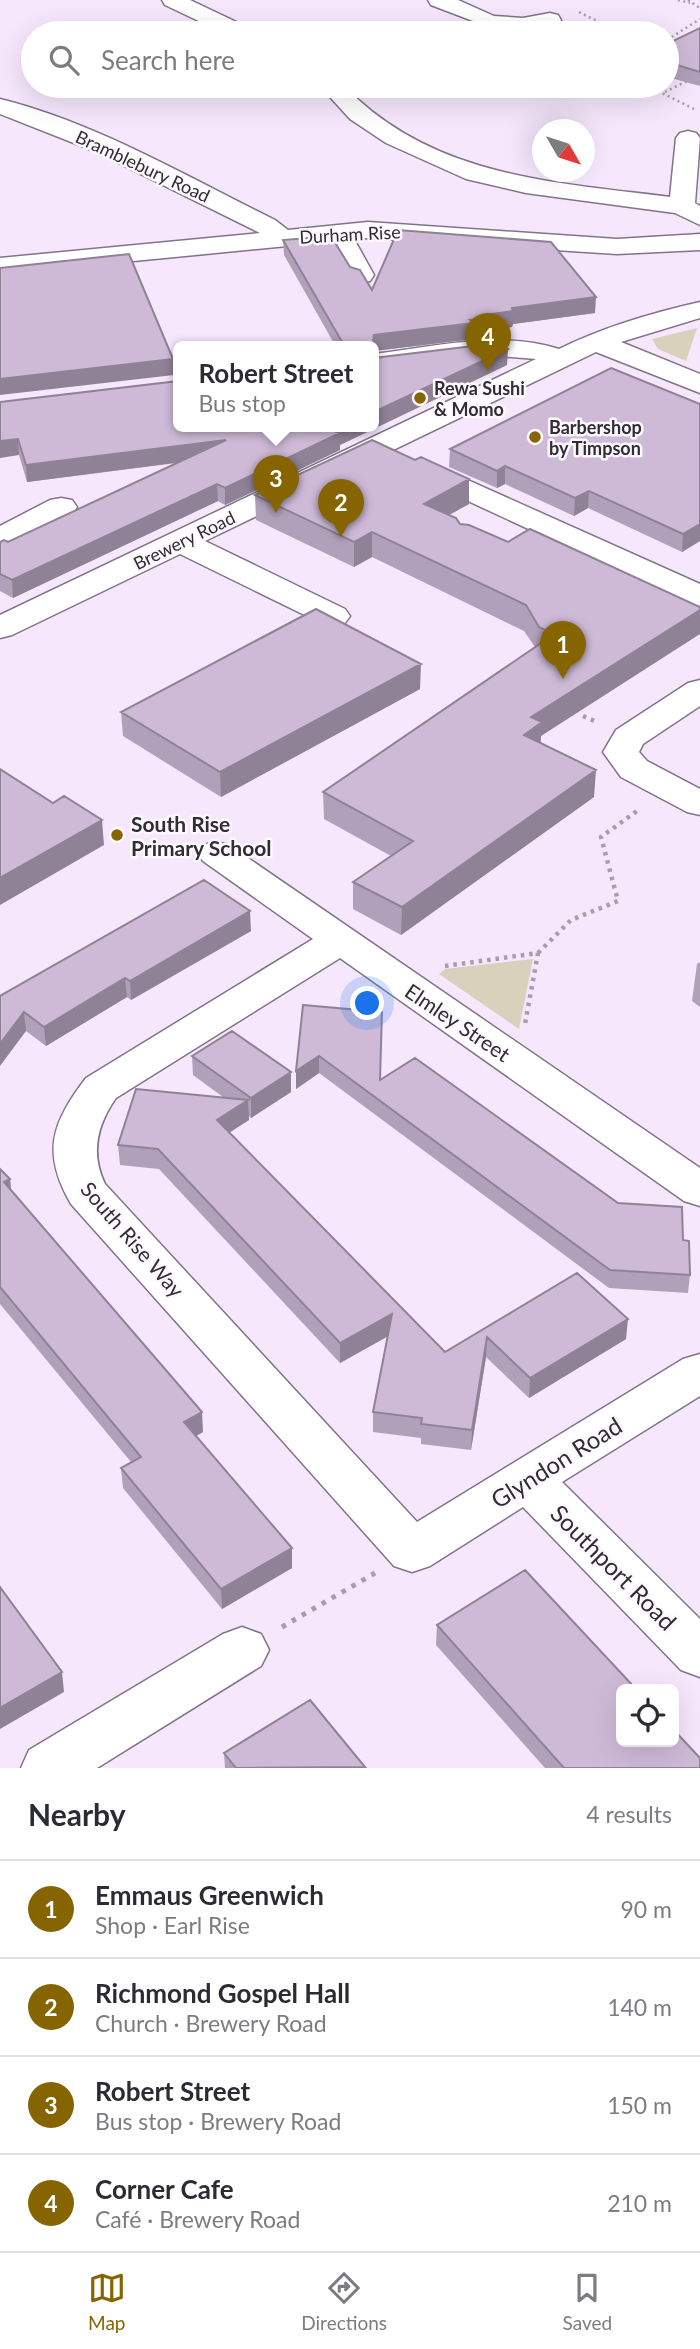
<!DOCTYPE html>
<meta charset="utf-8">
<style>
body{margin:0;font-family:Lato,sans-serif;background:#f7f7f7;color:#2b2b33}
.controls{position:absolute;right:21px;bottom:21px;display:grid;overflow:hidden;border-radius:10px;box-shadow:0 7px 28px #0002}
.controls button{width:63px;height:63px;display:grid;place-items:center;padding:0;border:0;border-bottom:2px solid #e1e1e2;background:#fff;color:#2b2b33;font:35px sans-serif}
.compass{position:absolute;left:532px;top:119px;width:63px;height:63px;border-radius:50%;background:#fff;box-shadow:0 7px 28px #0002;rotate:129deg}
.you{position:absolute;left:368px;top:1004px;width:24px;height:24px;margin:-18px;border:5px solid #fff;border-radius:50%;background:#1a73e8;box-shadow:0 0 0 10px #1a73e833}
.badge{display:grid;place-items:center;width:46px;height:46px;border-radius:50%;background:#866400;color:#fff;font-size:23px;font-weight:700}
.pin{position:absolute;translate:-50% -58px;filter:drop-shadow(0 2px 4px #0008)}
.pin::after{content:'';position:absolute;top:37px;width:24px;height:21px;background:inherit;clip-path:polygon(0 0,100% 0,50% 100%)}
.popup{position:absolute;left:173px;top:341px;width:206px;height:91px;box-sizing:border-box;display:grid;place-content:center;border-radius:10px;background:#fff;filter:drop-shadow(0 2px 5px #0005);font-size:23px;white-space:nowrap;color:#7c7c81}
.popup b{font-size:26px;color:#2b2b33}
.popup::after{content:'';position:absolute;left:50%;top:100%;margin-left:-14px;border:14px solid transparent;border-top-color:#fff}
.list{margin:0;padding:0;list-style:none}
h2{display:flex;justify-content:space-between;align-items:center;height:91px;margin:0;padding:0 28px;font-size:30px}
h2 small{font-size:23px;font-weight:400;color:#7c7c81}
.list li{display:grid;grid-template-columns:46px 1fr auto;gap:21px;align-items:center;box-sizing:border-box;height:98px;padding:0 28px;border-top:2px solid #e1e1e2}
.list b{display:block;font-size:26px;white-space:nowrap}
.list p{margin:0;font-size:23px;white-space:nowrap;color:#7c7c81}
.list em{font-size:23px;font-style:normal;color:#7c7c81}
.icon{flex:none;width:38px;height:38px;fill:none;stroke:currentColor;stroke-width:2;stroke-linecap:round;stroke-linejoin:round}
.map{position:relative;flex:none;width:700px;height:1768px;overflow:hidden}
.search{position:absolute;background:#fff;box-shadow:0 7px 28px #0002;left:21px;right:21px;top:21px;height:77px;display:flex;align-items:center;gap:18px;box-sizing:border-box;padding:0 24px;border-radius:38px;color:#7c7c81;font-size:26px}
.sheet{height:483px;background:#fff}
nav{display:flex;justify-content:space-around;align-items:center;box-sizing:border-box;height:98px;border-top:2px solid #e1e1e2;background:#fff;font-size:19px;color:#7c7c81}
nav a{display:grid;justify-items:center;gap:4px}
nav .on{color:#866400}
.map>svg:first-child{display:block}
</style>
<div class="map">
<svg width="700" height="1768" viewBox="0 0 700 1768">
<rect width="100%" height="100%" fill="#f6e7fc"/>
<!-- green -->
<path fill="#dad1bd" d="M 697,328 L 686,361 L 658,349 L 652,339 Z
M 533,959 L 519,1029 L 439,974 L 445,969 Z"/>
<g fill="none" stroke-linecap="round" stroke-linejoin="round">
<!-- minor casing -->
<g stroke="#827488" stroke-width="3">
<path id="minor" d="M 162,0 L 190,0 L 249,28 L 252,33 L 224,33 L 165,5 Z
M 428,0 L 458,0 L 494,16 L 523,18 L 550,13 L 558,15 L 561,20 L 558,25 L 523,32 L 492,29 L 484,33 L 446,33 L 449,28 L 473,21 L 431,5 Z
M 320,86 L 344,86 C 432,177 552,182 670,197 L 676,138 L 680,133 L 688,131 L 696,133 L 700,138 L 695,203 L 700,206 L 700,225 L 675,213 L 526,193 L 466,179 L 386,143 L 350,119 Z
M 0,99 C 94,122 188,177 275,220 L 288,230 L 368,222 L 617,239 L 700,234 L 700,250 L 617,254 L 368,238 L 354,239 L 374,275 L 370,281 L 361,283 L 352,281 L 329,242 L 0,274 L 0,258 L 260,233 L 94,151 L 0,114 Z
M 700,302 L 700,318 L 621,342 L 700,374 L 700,393 L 596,352 L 205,541 L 345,609 L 350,616 L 345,623 L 333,626 L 321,623 L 180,554 L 12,635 L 0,638 L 0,615 L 536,359 L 497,356 L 374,372 L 374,354 C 434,347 500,330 559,349 C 604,327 651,313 700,302 Z
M 423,460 L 700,584 L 700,606 L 688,603 L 412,475 L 408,469 L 412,463 Z
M 61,498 L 72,500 L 77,507 L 72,514 L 11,546 L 0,549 L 0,526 L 50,500 Z
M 700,680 L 700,706 L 643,744 L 639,752 L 647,761 L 700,789 L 700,815 L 687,812 L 621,777 L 603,752 L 616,730 L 688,683 Z
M 216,842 L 229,845 L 700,1168 L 700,1206 L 684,1201 L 340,958 L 116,1098 C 97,1125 90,1153 105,1184 L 417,1522 L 683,1359 L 700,1354 L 700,1396 L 562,1482 L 700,1619 L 700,1677 L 681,1670 L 523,1507 L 430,1566 L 412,1572 L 394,1566 L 71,1204 C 41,1152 52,1123 86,1078 L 313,939 L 203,861 L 197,853 L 203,845 Z
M 242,1627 L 261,1634 L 269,1650 L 261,1666 L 97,1768 L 21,1768 L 29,1750 L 223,1634 Z"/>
</g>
<!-- path-far2 -->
<path stroke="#a89dad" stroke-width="2.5" stroke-dasharray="2 3.5" stroke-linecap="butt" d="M 678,0 L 690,3
M 688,0 L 700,8
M 579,12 L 603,24
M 578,30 L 606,24 L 623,33
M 667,40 L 700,19
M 648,86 L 694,109
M 665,92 L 689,80"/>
<!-- path-far1 -->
<path stroke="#a89dad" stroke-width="4.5" stroke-dasharray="3.5 5" stroke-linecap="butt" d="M 583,716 L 597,722
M 538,953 L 571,920 L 618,901 L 601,837 L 637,811
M 445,966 L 538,953 L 525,1024"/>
<!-- path -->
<path stroke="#a89dad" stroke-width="5" stroke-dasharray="4.5 7" stroke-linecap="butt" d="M 282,1627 L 375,1573"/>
<!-- minor -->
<use href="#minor" fill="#fff" fill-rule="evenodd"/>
</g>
<!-- wall -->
<path fill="#b1a0b9" d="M 700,28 L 700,86 L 667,77 L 667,44 Z
M 283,240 L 350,267 L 372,290 L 595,313 L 513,324 L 512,327 L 494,329 L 494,333 L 473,335 L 473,339 L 374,351 L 374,347 L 336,347 L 284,255 Z
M 507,365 L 340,445 L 340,450 L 225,505 L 218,501 L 13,598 L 0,591 L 0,542 L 8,542 L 177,463 L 27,482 L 19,455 L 0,402 L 178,427 Z
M 700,404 L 700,541 L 682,552 L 588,508 L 574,516 L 505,484 L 497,488 L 449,467 L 450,449 Z
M 415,460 L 469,479 L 469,504 L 448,515 L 460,524 L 508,542 L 700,607 L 541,736 L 541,743 L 594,797 L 401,935 L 353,909 L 353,882 L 391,856 L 324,819 L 323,792 L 535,647 L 524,631 L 372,557 L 354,567 L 256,520 L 255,495 Z
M 420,689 L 221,797 L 123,736 L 121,712 Z
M 251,931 L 131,1000 L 127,997 L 46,1046 L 26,1031 L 0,996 Z
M 700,962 L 700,1007 L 692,1001 L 697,964 Z
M 382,1012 L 380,1080 L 618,1203 L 683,1240 L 690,1275 L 688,1293 L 609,1288 L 319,1073 L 296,1089 L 296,1071 Z
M 192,1056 L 291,1092 L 251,1118 L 249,1116 L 249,1120 L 229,1132 L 445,1352 L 577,1273 L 626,1339 L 529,1398 L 486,1357 L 471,1450 L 421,1444 L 421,1438 L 373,1432 L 373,1412 L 388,1336 L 340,1363 L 159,1169 L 120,1165 L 118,1145 L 223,1097 L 193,1075 Z
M 0,1169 L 10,1179 L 11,1190 L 203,1432 L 196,1436 L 292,1548 L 292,1568 L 222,1609 L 123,1488 L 121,1468 L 131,1462 L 0,1304 Z
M 437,1625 L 700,1768 L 545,1768 L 436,1645 Z
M 224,1753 L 365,1767 L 365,1768 L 225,1768 Z"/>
<!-- shaded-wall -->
<path fill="#908296" d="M 596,297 L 595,313 L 513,324 L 512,327 L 494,329 L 494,333 L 473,335 L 473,339 L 374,351 L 374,347 L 372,347 L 374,335 L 470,320 L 512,308 Z
M 508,349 L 507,365 L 340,445 L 340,450 L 225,505 L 225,488 L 342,427 L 374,427 L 374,412 Z
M 173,359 L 174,375 L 0,395 L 0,379 Z
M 18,439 L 19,455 L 0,458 L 0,441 Z
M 226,440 L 227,456 L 27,482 L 26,465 Z
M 505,466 L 505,484 L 497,488 L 497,471 Z
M 469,479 L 469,504 L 424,529 L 424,504 Z
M 217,484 L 218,501 L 13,598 L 12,580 Z
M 589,491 L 588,508 L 574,516 L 575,498 Z
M 700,524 L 700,541 L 682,552 L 683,534 Z
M 372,532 L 372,557 L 354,567 L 354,542 Z
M 700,610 L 700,634 L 541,736 L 540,749 L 524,735 L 531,717 Z
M 421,664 L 420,689 L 221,797 L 220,772 Z
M 596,770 L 594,797 L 401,935 L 402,907 Z
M 102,820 L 104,845 L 0,905 L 0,878 Z
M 250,911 L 251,931 L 131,1000 L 130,981 Z
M 125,978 L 127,997 L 46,1046 L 44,1027 Z
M 24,1012 L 26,1031 L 0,1066 L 0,1044 Z
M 319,1056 L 319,1073 L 296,1089 L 296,1071 Z
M 291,1072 L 291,1092 L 251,1118 L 251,1098 Z
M 248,1100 L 249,1120 L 218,1140 L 217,1120 Z
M 10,1179 L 12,1199 L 4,1182 Z
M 392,1314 L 392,1334 L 340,1363 L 340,1343 Z
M 628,1319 L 626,1339 L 529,1398 L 530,1378 Z
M 487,1337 L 486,1357 L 471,1450 L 472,1430 Z
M 202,1412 L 203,1432 L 185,1442 L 184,1422 Z
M 292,1548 L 292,1568 L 222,1609 L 221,1589 Z
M 62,1672 L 64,1692 L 0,1729 L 0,1708 Z"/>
<!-- building -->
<path fill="#cebad7" stroke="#908296" stroke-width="2" d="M 700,28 L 700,72 L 667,62 L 667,44 Z
M 398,230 L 551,242 L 596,297 L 512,308 L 513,311 L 492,314 L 495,317 L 470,320 L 474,323 L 374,335 L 372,347 L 345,347 L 283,240 L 331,236 L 350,267 L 360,270 L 372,290 Z
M 129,254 L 173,359 L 0,379 L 0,268 Z
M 498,343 L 508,349 L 374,412 L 374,358 Z
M 611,368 L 700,404 L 700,524 L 683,534 L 589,491 L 575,498 L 505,466 L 497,471 L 450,449 Z
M 178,380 L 178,427 L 342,427 L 334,431 L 340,433 L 225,488 L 217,484 L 12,580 L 0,574 L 0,542 L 4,540 L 8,542 L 226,440 L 26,465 L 18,439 L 0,441 L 0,402 L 178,381 Z
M 372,440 L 415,460 L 421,457 L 469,479 L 424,504 L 456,518 L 460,524 L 469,525 L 508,542 L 530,529 L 700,607 L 700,610 L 531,717 L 542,722 L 524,735 L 596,770 L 402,907 L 353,882 L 413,841 L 323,792 L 547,639 L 543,633 L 547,631 L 539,627 L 526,605 L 372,532 L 354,542 L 255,495 Z
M 316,609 L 421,664 L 220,772 L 121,712 Z
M 0,769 L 53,803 L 64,796 L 102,820 L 0,878 Z
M 204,880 L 250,911 L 130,981 L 125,978 L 44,1027 L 24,1012 L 0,1044 L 0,996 Z
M 303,1005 L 382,1012 L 380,1080 L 415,1058 L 618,1203 L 682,1207 L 683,1240 L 689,1241 L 690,1275 L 610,1270 L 319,1056 L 296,1071 Z
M 232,1031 L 291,1072 L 251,1098 L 192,1056 Z
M 136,1089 L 248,1100 L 217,1120 L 445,1352 L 577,1273 L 628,1319 L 530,1378 L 487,1337 L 472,1430 L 421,1424 L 422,1418 L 373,1412 L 392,1314 L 340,1343 L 158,1149 L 118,1145 Z
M 0,1169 L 10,1179 L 4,1182 L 202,1412 L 184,1422 L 292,1548 L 221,1589 L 121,1468 L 141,1457 L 0,1287 Z
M 525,1570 L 636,1689 L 621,1689 L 621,1742 L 674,1742 L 674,1730 L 700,1758 L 700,1768 L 564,1768 L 437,1625 Z
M 0,1587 L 62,1672 L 0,1708 Z
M 310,1700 L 365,1767 L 236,1768 L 224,1753 Z"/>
<!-- markers -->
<g fill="#866400" stroke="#fcf9fd" stroke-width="2.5">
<circle cx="420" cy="398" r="7"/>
<circle cx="535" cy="437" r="7"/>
<circle cx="117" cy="835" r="7"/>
</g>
<g text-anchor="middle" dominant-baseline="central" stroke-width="5" stroke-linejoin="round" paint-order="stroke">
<!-- far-street labels -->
<g font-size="18" fill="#322c35" stroke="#fcf9fd">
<text transform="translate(143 166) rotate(25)">Bramblebury Road</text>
<text transform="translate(350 234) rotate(-3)">Durham Rise</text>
<text transform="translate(184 540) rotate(-26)">Brewery Road</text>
</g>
<!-- far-poi labels -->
<g font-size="18" font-weight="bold" fill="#322c35" stroke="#fcf9fd" text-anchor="start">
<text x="434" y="388">Rewa Sushi<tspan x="434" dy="21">&amp; Momo</tspan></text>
<text x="549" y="427">Barbershop<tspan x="549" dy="21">by Timpson</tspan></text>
</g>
<!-- poi labels -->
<g font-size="21" font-weight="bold" fill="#322c35" stroke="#fcf9fd" text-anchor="start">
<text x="131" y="823">South Rise<tspan x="131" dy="24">Primary School</tspan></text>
</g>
<!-- street labels -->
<g font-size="21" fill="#322c35" stroke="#fcf9fd">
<text transform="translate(458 1022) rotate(34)">Elmley Street</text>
<text transform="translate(133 1239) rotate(49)">South Rise Way</text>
</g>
<!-- near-street labels -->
<g font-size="24" fill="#322c35" stroke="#fcf9fd">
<text transform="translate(556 1462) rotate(-32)">Glyndon Road</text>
<text transform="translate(614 1567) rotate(45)">Southport Road</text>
</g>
</g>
</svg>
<div class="controls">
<button><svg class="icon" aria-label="locate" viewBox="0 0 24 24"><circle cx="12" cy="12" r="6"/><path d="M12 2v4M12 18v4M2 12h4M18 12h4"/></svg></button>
</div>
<svg class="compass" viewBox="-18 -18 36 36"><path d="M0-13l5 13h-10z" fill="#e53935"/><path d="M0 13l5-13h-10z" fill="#7c7c81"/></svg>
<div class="you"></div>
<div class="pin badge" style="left:563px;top:679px">1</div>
<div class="pin badge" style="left:341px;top:537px">2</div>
<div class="pin badge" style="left:276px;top:513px">3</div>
<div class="popup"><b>Robert Street</b>Bus stop</div>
<div class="pin badge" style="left:488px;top:371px">4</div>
<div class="search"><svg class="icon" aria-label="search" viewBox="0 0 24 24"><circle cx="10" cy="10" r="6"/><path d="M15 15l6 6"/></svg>Search here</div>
</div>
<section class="sheet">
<h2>Nearby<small>4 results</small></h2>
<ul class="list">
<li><span class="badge">1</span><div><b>Emmaus Greenwich</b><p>Shop · Earl Rise</p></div><em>90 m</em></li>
<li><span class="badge">2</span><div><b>Richmond Gospel Hall</b><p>Church · Brewery Road</p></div><em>140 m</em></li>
<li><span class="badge">3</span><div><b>Robert Street</b><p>Bus stop · Brewery Road</p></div><em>150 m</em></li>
<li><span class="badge">4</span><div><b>Corner Cafe</b><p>Café · Brewery Road</p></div><em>210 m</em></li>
</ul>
</section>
<nav>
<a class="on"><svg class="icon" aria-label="map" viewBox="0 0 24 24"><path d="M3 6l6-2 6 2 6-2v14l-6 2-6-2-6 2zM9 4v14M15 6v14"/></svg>Map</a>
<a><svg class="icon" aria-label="directions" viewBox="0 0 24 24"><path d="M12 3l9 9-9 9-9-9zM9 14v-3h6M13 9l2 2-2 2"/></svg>Directions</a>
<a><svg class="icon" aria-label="saved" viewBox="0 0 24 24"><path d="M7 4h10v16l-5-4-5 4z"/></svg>Saved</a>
</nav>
